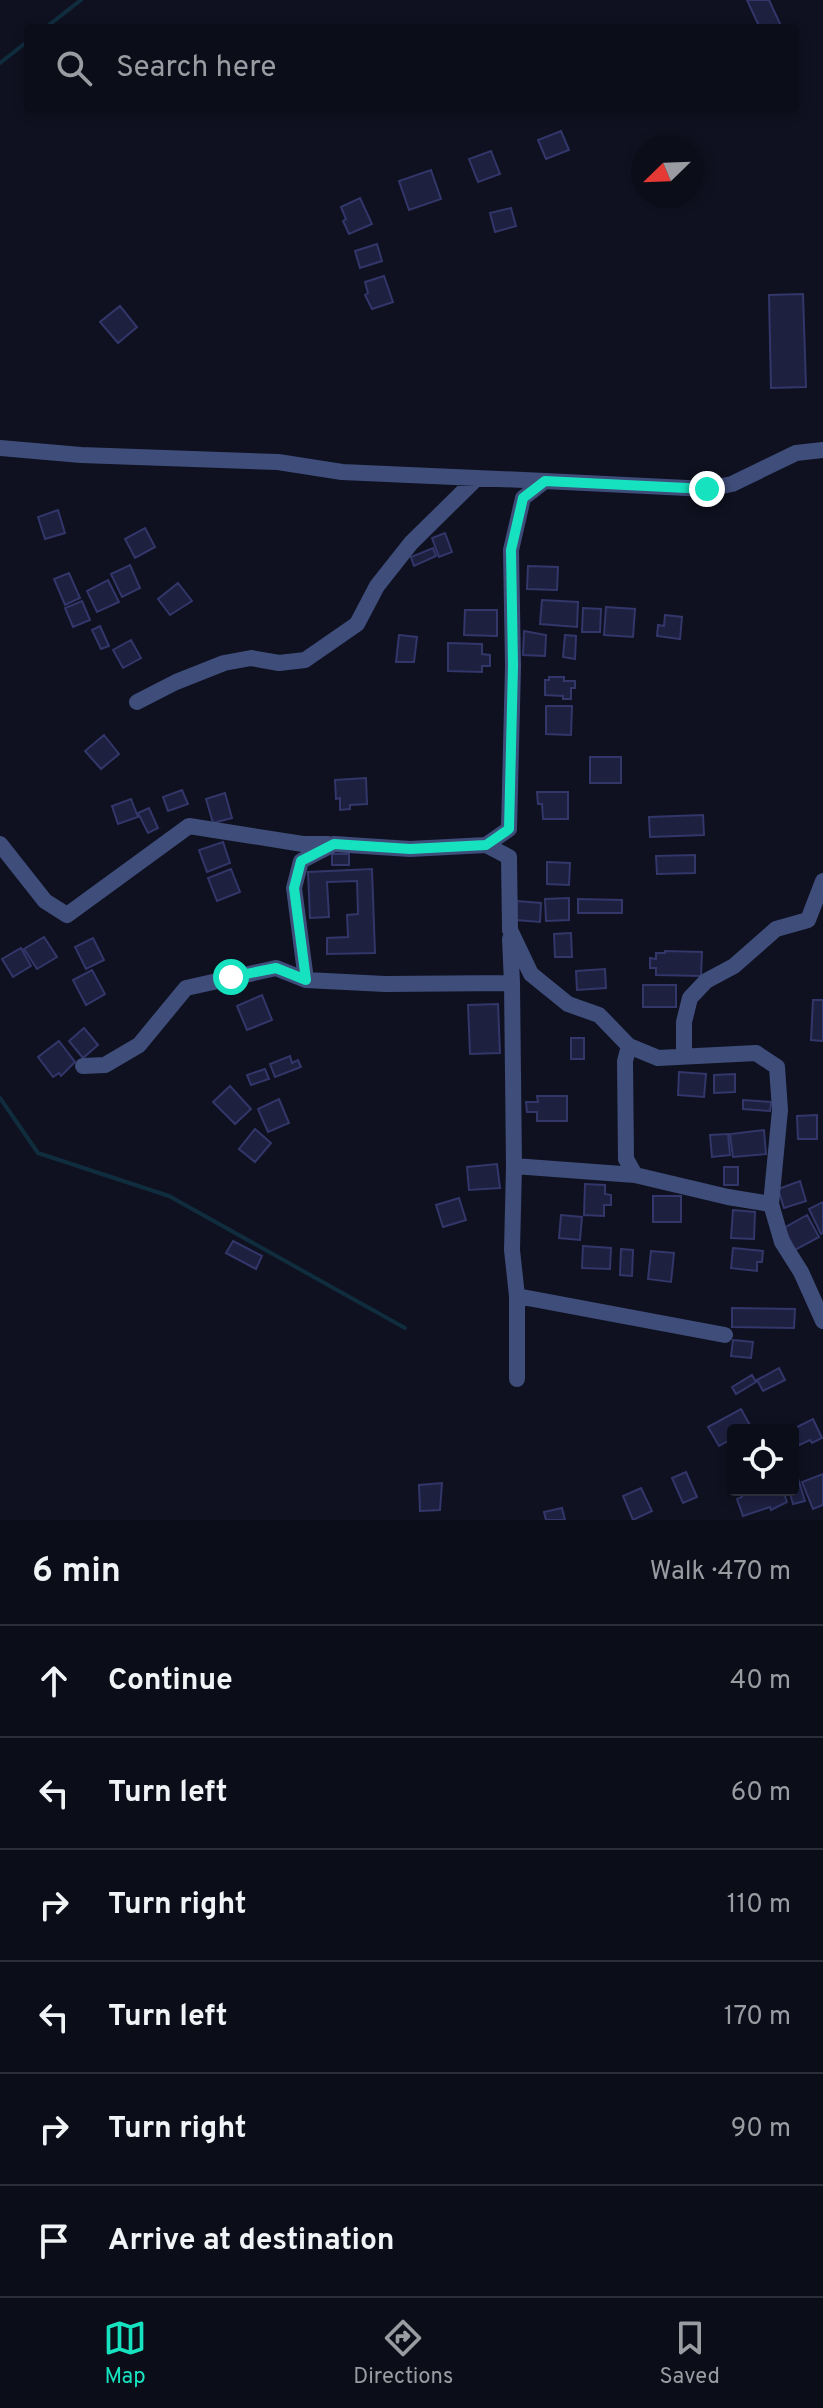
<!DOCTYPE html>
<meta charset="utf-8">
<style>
body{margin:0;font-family:Overpass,sans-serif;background:#141621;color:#f1f3f6}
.controls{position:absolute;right:24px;bottom:24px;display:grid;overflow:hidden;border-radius:8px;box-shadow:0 4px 12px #0003}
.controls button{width:72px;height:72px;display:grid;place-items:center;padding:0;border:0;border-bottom:2px solid #2b2d37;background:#0b0d18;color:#f1f3f6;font:40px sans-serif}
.compass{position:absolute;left:631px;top:136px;width:72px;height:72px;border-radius:50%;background:#0b0d18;box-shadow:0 4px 12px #0003;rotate:247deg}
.stop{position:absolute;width:24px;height:24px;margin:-18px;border:6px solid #17e2bf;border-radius:50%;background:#fff}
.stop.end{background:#17e2bf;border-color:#fff;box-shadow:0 2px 8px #0008}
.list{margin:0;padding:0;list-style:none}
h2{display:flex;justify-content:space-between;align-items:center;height:104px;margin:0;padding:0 32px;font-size:34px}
h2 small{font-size:26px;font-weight:400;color:#9a9ca2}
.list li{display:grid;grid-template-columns:52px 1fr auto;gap:24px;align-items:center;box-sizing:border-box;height:112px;padding:0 32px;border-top:2px solid #2b2d37}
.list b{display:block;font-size:30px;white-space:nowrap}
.list em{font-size:26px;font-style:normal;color:#9a9ca2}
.icon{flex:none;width:44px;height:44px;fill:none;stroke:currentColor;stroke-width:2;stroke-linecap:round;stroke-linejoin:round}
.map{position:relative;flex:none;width:823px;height:1520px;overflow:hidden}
.search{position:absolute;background:#0b0d18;box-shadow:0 4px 12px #0003;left:24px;right:24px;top:24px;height:88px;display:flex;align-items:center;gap:20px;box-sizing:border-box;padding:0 28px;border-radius:8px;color:#9a9ca2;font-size:30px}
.sheet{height:776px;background:#0b0d18}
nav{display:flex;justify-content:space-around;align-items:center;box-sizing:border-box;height:112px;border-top:2px solid #2b2d37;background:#0b0d18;font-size:22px;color:#9a9ca2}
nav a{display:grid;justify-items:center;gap:4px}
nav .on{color:#17e2bf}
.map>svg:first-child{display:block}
</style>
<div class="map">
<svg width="823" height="1520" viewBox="0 0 823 1520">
<rect width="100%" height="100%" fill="#0f1120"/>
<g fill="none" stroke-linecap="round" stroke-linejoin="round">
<!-- stream -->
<path stroke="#102d3e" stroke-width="4" d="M 45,28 L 81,0
M 0,63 L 28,41
M 0,1098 L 38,1153 L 169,1196 L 405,1328"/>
</g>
<!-- building -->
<path fill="#1d203f" stroke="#323669" stroke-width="2" d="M 747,0 L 769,0 L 782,28 L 760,28 Z
M 561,131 L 569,150 L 546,159 L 538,140 Z
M 491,151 L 500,174 L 478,182 L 469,159 Z
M 431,170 L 441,199 L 409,210 L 399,181 Z
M 360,198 L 372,224 L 349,234 L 343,221 L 346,219 L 341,207 Z
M 511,208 L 516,226 L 495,232 L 490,213 Z
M 377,244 L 382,261 L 360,268 L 355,251 Z
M 384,276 L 393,302 L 372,309 L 365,295 L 368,293 L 365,282 Z
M 803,294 L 806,387 L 771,388 L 769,295 Z
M 120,306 L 137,327 L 118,343 L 100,322 Z
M 58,510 L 65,533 L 45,539 L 38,517 Z
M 145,528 L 155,547 L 135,558 L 125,539 Z
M 445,533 L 452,552 L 439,557 L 432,538 Z
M 433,548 L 436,556 L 414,566 L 411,557 Z
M 130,565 L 140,588 L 122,597 L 111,574 Z
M 528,566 L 558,567 L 557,590 L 527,589 Z
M 69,573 L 80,598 L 65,605 L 54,579 Z
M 108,580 L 119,602 L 97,612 L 87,591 Z
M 178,583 L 192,601 L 170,615 L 158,599 Z
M 542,600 L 578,602 L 577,627 L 540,624 Z
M 82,601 L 90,620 L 73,627 L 65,608 Z
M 606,607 L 635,609 L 633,637 L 604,635 Z
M 583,608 L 601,609 L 600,632 L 582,632 Z
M 465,610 L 497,610 L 497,636 L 464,635 Z
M 665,615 L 682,617 L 680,639 L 657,636 L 658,625 L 664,626 Z
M 100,626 L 109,646 L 101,649 L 92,630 Z
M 524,631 L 546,635 L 545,656 L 523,655 Z
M 399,635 L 417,637 L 414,662 L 396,662 Z
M 565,635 L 576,636 L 575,659 L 563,657 Z
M 131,640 L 141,658 L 123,668 L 113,650 Z
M 448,643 L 482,644 L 482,654 L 490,655 L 490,666 L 482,666 L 482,672 L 448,671 Z
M 549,677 L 564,677 L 564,681 L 575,681 L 575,688 L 571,688 L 571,699 L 563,699 L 563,696 L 545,695 L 545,680 L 549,680 Z
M 546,706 L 572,706 L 571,735 L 546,734 Z
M 104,735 L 119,754 L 101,769 L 85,751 Z
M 590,757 L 621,757 L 621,783 L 590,783 Z
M 366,778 L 367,804 L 350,805 L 350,809 L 340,810 L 340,798 L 336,799 L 335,780 Z
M 182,790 L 188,804 L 168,811 L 163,797 Z
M 537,792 L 568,792 L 568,819 L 543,819 L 542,804 L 538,804 Z
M 225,793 L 232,818 L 213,823 L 206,799 Z
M 131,799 L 138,817 L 118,824 L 112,806 Z
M 149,808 L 158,828 L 148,833 L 138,813 Z
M 703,815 L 704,835 L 650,837 L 649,817 Z
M 223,842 L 230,863 L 207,872 L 199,850 Z
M 332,854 L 349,854 L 349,865 L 332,865 Z
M 695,855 L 695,873 L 657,874 L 656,856 Z
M 547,862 L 570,863 L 569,885 L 547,884 Z
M 231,869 L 240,892 L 217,901 L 208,878 Z
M 372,869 L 375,953 L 327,954 L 327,938 L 348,937 L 347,915 L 358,914 L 357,881 L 327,882 L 329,917 L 310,918 L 308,872 Z
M 569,898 L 569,920 L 546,921 L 545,899 Z
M 578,899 L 622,900 L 622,913 L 578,913 Z
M 517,901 L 541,903 L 540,922 L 516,920 Z
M 571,933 L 572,957 L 555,957 L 554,934 Z
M 44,937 L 57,957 L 37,969 L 24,949 Z
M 93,938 L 104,960 L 86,969 L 75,947 Z
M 21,948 L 31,966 L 13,977 L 2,959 Z
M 665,951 L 702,952 L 701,976 L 656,975 L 656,968 L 650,968 L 650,958 L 656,959 L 656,953 L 665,953 Z
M 605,969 L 606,988 L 577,990 L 576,971 Z
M 92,970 L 105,994 L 86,1005 L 73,980 Z
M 643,985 L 676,985 L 676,1007 L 643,1007 Z
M 262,995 L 272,1020 L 247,1030 L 237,1006 Z
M 813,1000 L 823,1000 L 823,1041 L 811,1040 Z
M 498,1004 L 500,1053 L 470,1054 L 468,1005 Z
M 84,1028 L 98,1045 L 83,1058 L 69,1041 Z
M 571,1038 L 584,1038 L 584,1059 L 571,1059 Z
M 59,1041 L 75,1062 L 61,1076 L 59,1073 L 53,1077 L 38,1057 Z
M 290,1056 L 292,1063 L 298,1060 L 301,1067 L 275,1077 L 270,1064 Z
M 265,1069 L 269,1079 L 251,1085 L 247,1075 Z
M 679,1072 L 706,1074 L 704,1097 L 678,1095 Z
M 735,1074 L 735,1092 L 714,1093 L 714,1075 Z
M 230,1086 L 251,1109 L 235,1124 L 213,1102 Z
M 537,1096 L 567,1096 L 567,1121 L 537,1121 L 537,1112 L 527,1112 L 526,1102 L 538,1102 Z
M 279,1099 L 289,1123 L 268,1132 L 258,1109 Z
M 743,1100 L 771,1102 L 770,1111 L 743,1109 Z
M 817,1115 L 817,1139 L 798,1139 L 797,1116 Z
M 255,1129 L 271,1143 L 255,1162 L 239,1149 Z
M 764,1130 L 766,1154 L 733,1157 L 730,1134 Z
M 728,1134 L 730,1155 L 712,1157 L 710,1135 Z
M 497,1164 L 500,1188 L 469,1190 L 467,1167 Z
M 724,1167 L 738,1167 L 738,1185 L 724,1185 Z
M 800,1181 L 806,1201 L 784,1208 L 778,1189 Z
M 585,1184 L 605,1185 L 605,1194 L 611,1195 L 611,1205 L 604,1205 L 604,1216 L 584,1215 Z
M 653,1196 L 681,1196 L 681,1222 L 653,1222 Z
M 459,1198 L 466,1220 L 443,1227 L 436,1205 Z
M 823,1202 L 823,1233 L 821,1234 L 809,1209 Z
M 733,1210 L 755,1212 L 754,1239 L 731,1238 Z
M 561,1215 L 582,1217 L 580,1240 L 559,1238 Z
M 807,1215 L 819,1237 L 795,1250 L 784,1228 Z
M 233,1241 L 262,1256 L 256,1269 L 226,1253 Z
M 583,1246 L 611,1248 L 610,1269 L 582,1268 Z
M 733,1248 L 763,1251 L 762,1262 L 757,1262 L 757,1271 L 731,1268 Z
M 621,1249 L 633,1250 L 632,1276 L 620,1275 Z
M 651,1251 L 674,1253 L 671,1282 L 648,1279 Z
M 732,1308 L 795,1309 L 794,1328 L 732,1327 Z
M 733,1340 L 753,1342 L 751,1358 L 731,1356 Z
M 779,1368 L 785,1380 L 763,1391 L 757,1380 Z
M 752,1375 L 756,1382 L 736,1394 L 732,1387 Z
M 741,1409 L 751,1427 L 733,1430 L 733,1438 L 719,1446 L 708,1427 Z
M 813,1419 L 822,1438 L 812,1443 L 810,1440 L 797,1446 L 793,1430 L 791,1430 Z
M 686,1472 L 697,1497 L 683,1503 L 672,1478 Z
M 793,1472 L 796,1472 L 805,1501 L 793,1504 L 789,1490 L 793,1490 Z
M 823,1474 L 823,1505 L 813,1509 L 802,1482 Z
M 442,1483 L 440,1510 L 420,1511 L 419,1485 Z
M 641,1488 L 652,1511 L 633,1520 L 623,1496 Z
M 751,1490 L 783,1490 L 787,1502 L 771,1510 L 770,1507 L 743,1516 L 737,1499 L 742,1497 L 741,1493 Z
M 562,1508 L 565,1520 L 546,1520 L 544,1512 Z"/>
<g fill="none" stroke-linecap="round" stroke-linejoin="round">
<!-- minor -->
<path stroke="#3f4d7a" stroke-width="16" d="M 0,448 L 81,455 L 278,462 L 342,472 L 545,481
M 137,702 L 176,682 L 224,663 L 251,658 L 279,663 L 305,660 L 357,624 L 377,586 L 411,543 L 477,478
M 0,844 L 45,901 L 67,915 L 189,826 L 303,844 L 328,844
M 486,845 L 410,849 L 334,844 L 301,861 L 294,888 L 306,980 L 385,984 L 512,983 L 514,1166 L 635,1175 L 728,1197 L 771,1204 L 782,1242 L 801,1272 L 823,1321
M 510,939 L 512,983
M 629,1046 L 658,1058 L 756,1053 L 777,1067 L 780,1110 L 771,1204
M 684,1055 L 684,1022 L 690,998 L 706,981 L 734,966 L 776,929 L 808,920 L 823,881
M 83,1066 L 105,1065 L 139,1045 L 186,988 L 276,968 L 306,980
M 514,1166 L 512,1250 L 517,1296 L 517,1379
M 635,1175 L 626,1159 L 625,1061 L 629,1046 L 599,1015 L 568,1004 L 531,974 L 510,930 L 509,857 L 486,845 L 509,829 L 513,666 L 511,550 L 523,498 L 545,481 L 707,489 L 732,484 L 796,453 L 823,450
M 517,1296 L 725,1335"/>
</g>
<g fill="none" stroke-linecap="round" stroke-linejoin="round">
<!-- route -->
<path stroke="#17e2bf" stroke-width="10" d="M 231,977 L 276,968 L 306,980 L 294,888 L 301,861 L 334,844 L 410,849 L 486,845 L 509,829 L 513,666 L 511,550 L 523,498 L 545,481 L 707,489"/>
</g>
</svg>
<div class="controls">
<button><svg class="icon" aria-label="locate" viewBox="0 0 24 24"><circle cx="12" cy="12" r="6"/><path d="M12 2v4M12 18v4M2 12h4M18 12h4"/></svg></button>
</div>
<svg class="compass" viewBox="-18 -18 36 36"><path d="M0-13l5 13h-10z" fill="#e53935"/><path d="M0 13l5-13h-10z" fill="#9a9ca2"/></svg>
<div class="stop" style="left:231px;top:977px"></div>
<div class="stop end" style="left:707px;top:489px"></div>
<div class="search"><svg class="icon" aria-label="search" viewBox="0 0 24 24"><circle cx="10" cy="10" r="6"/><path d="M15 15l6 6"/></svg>Search here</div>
</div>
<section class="sheet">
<h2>6 min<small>Walk · 470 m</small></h2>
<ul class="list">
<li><svg class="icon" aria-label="ahead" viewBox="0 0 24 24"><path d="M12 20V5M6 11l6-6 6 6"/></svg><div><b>Continue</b></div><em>40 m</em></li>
<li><svg class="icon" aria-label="left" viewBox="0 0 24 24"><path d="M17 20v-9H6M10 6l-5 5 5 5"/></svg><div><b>Turn left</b></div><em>60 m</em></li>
<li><svg class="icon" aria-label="right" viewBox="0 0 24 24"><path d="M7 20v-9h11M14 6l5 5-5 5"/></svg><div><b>Turn right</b></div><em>110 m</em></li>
<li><svg class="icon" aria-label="left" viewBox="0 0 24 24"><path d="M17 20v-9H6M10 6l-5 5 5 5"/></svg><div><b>Turn left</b></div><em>170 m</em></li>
<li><svg class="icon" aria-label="right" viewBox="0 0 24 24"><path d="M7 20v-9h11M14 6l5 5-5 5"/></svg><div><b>Turn right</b></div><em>90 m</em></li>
<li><svg class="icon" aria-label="arrive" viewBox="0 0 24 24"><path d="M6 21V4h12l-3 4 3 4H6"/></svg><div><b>Arrive at destination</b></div></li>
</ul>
</section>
<nav>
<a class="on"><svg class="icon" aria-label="map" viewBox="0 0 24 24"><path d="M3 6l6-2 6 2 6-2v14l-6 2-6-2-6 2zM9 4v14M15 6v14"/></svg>Map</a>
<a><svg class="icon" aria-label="directions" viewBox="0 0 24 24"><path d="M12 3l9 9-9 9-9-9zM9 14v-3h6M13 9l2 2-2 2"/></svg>Directions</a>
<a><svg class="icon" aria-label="saved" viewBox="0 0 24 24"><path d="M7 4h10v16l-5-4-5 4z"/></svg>Saved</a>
</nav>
